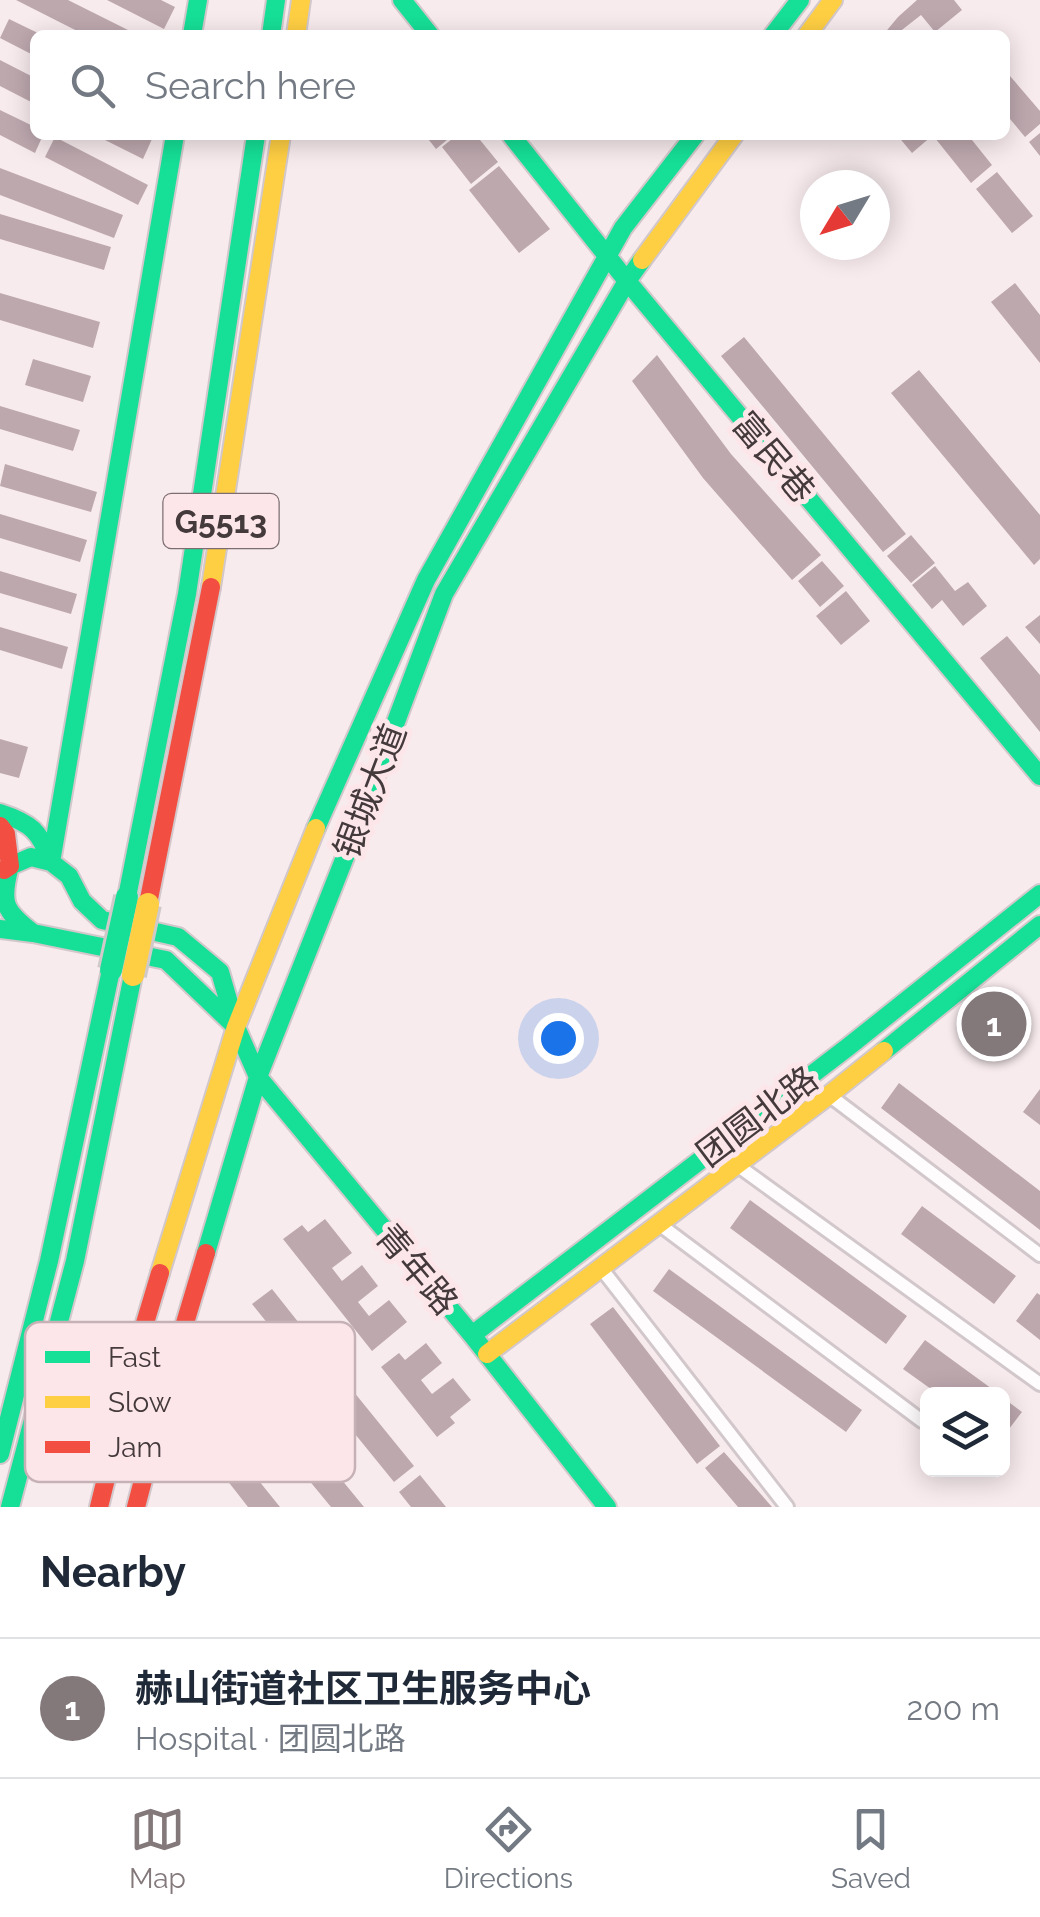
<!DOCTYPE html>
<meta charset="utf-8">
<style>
body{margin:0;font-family:Raleway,"Noto Sans SC",sans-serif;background:#f6f6f7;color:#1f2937}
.controls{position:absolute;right:30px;bottom:30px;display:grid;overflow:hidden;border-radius:15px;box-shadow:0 5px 25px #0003}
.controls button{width:90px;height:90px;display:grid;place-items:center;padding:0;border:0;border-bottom:2px solid #e0e1e3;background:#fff;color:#1f2937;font:50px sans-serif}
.compass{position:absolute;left:800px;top:170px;width:90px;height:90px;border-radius:50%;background:#fff;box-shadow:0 5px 25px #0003;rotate:232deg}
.you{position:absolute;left:558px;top:1038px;width:35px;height:35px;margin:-25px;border:8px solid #fff;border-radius:50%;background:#1a73e8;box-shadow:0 0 0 15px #1a73e833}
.badge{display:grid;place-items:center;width:65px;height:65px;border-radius:50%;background:#83787a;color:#fff;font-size:32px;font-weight:700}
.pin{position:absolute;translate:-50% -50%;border:5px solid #fff;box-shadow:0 2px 10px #0006}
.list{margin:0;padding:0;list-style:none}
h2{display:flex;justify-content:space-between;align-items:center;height:130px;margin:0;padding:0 40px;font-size:42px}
h2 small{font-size:32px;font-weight:400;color:#747a83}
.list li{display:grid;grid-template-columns:65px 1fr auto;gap:30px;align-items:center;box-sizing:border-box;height:140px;padding:0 40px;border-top:2px solid #e0e1e3}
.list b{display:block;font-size:38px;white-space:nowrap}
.list p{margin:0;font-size:32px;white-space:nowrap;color:#747a83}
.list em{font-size:32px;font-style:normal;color:#747a83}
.icon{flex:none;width:55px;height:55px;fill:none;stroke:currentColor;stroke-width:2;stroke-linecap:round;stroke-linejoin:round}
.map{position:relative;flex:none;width:1040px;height:1507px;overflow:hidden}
.search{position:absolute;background:#fff;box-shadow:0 5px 25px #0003;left:30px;right:30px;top:30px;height:110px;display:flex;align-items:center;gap:25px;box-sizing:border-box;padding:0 35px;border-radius:15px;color:#747a83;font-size:38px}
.sheet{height:270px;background:#fff}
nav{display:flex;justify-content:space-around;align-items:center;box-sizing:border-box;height:140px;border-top:2px solid #e0e1e3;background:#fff;font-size:28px;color:#747a83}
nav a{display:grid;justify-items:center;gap:5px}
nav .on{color:#83787a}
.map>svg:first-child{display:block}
</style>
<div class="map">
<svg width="1040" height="1507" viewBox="0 0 1040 1507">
<rect width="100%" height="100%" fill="#f8ebee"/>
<!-- building -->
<path fill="#bda8ae" d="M 16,0 L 68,0 L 138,35 L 85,35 Z
M 107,0 L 161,0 L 175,7 L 164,29 Z
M 917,0 L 954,0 L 962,10 L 935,32 L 921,15 L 898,33 L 899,35 L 883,35 L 898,17 Z
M 9,19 L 42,35 L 35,35 L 35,56 L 0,38 Z
M 0,60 L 35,78 L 35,104 L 0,86 Z
M 1010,76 L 1040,111 L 1040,124 L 1025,137 L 1005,113 L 1005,80 Z
M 0,110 L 35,127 L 35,135 L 43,135 L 35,153 L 0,135 Z
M 1040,133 L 1040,156 L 1029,142 Z
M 95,135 L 144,135 L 152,139 L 143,159 Z
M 425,135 L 453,135 L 436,149 Z
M 457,135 L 476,135 L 498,162 L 471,184 L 442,147 Z
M 897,135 L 933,135 L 912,153 Z
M 940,135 L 968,135 L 992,165 L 971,183 L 935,138 Z
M 55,137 L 148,185 L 138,205 L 45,157 Z
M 499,166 L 550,229 L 519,253 L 469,190 Z
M 0,168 L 123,215 L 114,238 L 0,195 Z
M 997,172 L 1033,216 L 1012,233 L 976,189 Z
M 0,214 L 111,247 L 104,270 L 0,239 Z
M 1015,283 L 1040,315 L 1040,363 L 991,302 Z
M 0,293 L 100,322 L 93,348 L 0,320 Z
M 744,337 L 906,534 L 883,552 L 721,356 Z
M 657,355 L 731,454 L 821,555 L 792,580 L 703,478 L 632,381 Z
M 33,359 L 91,376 L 83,402 L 25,385 Z
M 919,370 L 1040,515 L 1040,559 L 1034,565 L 891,393 Z
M 0,406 L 80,430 L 73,451 L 0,429 Z
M 5,464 L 97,492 L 91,512 L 0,486 Z
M 0,514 L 87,540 L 80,562 L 0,538 Z
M 911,535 L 935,563 L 911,583 L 887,556 Z
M 822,561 L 844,586 L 820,607 L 798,581 Z
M 935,566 L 955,591 L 968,582 L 987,606 L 963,626 L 942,600 L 932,609 L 912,585 Z
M 0,571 L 77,594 L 71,614 L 0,593 Z
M 846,591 L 870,621 L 841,645 L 816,616 Z
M 1040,615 L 1040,644 L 1025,627 Z
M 0,627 L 68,647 L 62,669 L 0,650 Z
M 1007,636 L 1040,675 L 1040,732 L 980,658 Z
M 0,739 L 28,747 L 19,778 L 0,773 Z
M 899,1083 L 1040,1191 L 1040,1230 L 881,1108 Z
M 1040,1089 L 1040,1125 L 1023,1112 Z
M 750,1200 L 907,1316 L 886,1344 L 730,1228 Z
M 922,1206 L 1016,1276 L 994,1304 L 901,1234 Z
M 325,1219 L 352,1253 L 332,1268 L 342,1281 L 362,1265 L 378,1286 L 358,1302 L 369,1316 L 389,1300 L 407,1322 L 372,1351 L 283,1239 L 302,1225 L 308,1232 Z
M 669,1269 L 862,1410 L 846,1432 L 653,1291 Z
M 272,1289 L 341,1376 L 322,1391 L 252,1304 Z
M 1037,1293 L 1040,1295 L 1040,1340 L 1016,1321 Z
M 613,1307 L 720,1446 L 697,1464 L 590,1324 Z
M 925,1340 L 999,1394 L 938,1394 L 903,1369 Z
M 426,1343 L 442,1363 L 421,1380 L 432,1394 L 453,1378 L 471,1400 L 450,1417 L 455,1423 L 437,1437 L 381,1367 L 399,1353 L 405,1360 Z
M 349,1386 L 414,1466 L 394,1482 L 329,1402 Z
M 1002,1397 L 1022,1412 L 1002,1438 Z
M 235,1451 L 280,1507 L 248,1507 L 216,1466 Z
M 724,1452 L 772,1507 L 738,1507 L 705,1468 Z
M 323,1457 L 364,1507 L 331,1507 L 303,1473 Z
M 420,1475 L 446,1507 L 411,1507 L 399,1492 Z"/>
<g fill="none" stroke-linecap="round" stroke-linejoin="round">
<!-- street casing -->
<g stroke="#d2c8cb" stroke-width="18">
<path id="street" d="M 829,1095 L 1040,1255
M 737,1165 L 1040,1384
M 659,1224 L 922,1421
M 601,1268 L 787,1507"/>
</g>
<!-- fast casing -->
<g stroke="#d2c8cb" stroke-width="22">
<path id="fast" d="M 402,0 L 430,35
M 192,35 L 198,0
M 271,35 L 276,0
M 773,35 L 800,0
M 511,135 L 627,281 L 1040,776
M 0,813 C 31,823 40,831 51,862 L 175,135
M 316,828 L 426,580 L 623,228 L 695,135
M 127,897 L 187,594 L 256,135
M 0,929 L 33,933 L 166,960 L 236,1027 L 220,972 L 178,937 L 102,920 L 82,901 L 69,876 L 51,862 L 31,857 L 10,866 C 0,903 4,911 33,933
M 236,1027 L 258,1077 L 472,1335 L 607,1507
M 884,1051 L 1040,925
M 206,1253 L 258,1077 L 347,852 L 444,594 L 627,281 L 642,260
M 472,1335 L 848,1047 L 1040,894
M 0,1454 L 49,1261 L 111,970
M 10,1507 L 75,1261 L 133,975"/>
</g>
<!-- slow casing -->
<g stroke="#d2c8cb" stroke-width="22">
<path id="slow" d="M 296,35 L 301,0
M 807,35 L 833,0
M 642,260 L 734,135
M 211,587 L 281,135
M 160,1273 L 236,1027 L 316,828
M 487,1354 L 829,1095 L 884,1051"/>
</g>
<!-- jam casing -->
<g stroke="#d2c8cb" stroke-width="22">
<path id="jam" d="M 0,826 L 6,834 L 10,866 L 4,870
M 148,904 L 211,587
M 99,1507 L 142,1333 L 160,1273
M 136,1507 L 179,1343 L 206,1253"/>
</g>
<!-- street -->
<use href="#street" stroke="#fefcfc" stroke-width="12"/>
<!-- fast -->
<use href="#fast" stroke="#16e098" stroke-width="18"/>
<!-- slow -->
<use href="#slow" stroke="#ffcf43" stroke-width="18"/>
<!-- jam -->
<use href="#jam" stroke="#f24e42" stroke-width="18"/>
<!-- fast-bridge casing -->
<g stroke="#d0c9ca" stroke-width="28" stroke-linecap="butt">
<path id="fast-bridge" d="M 111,970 L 127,897"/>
</g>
<!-- slow-bridge casing -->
<g stroke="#d0c9ca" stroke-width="28" stroke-linecap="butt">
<path id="slow-bridge" d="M 133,975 L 148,904"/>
</g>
<!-- fast-bridge -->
<use href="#fast-bridge" stroke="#16e098" stroke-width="22"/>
<!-- slow-bridge -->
<use href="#slow-bridge" stroke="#ffcf43" stroke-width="22"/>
</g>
<g text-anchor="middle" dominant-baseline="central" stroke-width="10" stroke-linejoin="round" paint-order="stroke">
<!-- shield labels -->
<rect fill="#fde6ea" stroke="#7c6e70" stroke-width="2.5" x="163.5" y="494" width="115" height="54" rx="8"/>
<g font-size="32" font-weight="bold" fill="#443a3c">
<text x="221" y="521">G5513</text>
</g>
<!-- street labels -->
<g font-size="35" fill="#443a3c" stroke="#fde6ea">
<text transform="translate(774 457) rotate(50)">富民巷</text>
<text transform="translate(370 791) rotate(-69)">银城大道</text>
<text transform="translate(757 1116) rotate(-37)">团圆北路</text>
<text transform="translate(417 1269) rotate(50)">青年路</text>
</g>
</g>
<!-- legend -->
<rect x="25" y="1322" width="330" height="160" rx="15" fill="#fde6ea" stroke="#c6b2b6" stroke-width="2.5"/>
<rect x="45" y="1351" width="45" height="12" fill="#16e098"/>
<rect x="45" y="1396" width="45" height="12" fill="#ffcf43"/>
<rect x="45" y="1441" width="45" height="12" fill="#f24e42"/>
<g font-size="28" fill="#443a3c">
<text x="108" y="1367">Fast</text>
<text x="108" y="1412">Slow</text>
<text x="108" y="1457">Jam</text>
</g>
</svg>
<div class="controls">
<button><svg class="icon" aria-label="layers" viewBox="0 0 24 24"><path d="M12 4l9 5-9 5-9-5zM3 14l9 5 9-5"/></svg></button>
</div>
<svg class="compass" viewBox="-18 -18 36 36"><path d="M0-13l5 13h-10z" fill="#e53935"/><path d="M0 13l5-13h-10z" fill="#747a83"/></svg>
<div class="you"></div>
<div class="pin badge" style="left:994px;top:1024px">1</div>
<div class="search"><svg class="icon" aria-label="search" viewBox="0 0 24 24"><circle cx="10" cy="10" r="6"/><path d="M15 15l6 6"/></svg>Search here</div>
</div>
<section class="sheet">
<h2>Nearby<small></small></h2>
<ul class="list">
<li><span class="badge">1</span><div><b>赫山街道社区卫生服务中心</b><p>Hospital · 团圆北路</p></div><em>200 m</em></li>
</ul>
</section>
<nav>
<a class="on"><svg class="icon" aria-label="map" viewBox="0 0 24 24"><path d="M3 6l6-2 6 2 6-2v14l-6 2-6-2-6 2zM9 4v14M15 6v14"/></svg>Map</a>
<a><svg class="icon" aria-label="directions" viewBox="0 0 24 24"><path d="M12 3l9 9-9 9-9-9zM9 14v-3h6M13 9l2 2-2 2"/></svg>Directions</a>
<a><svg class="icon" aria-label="saved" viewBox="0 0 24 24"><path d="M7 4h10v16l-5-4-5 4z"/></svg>Saved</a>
</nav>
